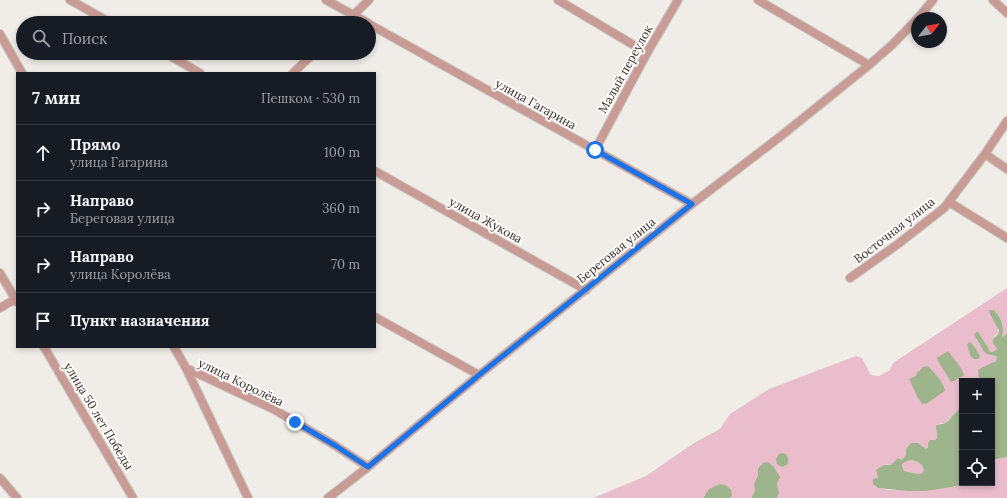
<!DOCTYPE html>
<html lang="ru">
<meta charset="utf-8">
<style>
body{margin:0;font-family:Lora,serif;background:#242831;color:#f1f3f6}
.controls{position:absolute;right:12px;bottom:12px;display:grid;overflow:hidden;border-radius:0px;box-shadow:0 2px 6px #0003}
.controls button{width:36px;height:36px;display:grid;place-items:center;padding:0;border:0;border-bottom:1px solid #363941;background:#171b24;color:#f1f3f6;font:20px sans-serif}
.compass{position:absolute;left:911px;top:12px;width:36px;height:36px;border-radius:50%;background:#171b24;box-shadow:0 2px 6px #0003;rotate:59deg}
.stop{position:absolute;width:12px;height:12px;margin:-9px;border:3px solid #1a73e8;border-radius:50%;background:#fff}
.stop.end{background:#1a73e8;border-color:#fff;box-shadow:0 1px 4px #0008}
.list{margin:0;padding:0;list-style:none}
h2{display:flex;justify-content:space-between;align-items:center;height:52px;margin:0;padding:0 16px;font-size:17px}
h2 small{font-size:13px;font-weight:400;color:#9ea1a6}
.list li{display:grid;grid-template-columns:26px 1fr auto;gap:12px;align-items:center;box-sizing:border-box;height:56px;padding:0 16px;border-top:1px solid #363941}
.list b{display:block;font-size:15px;white-space:nowrap}
.list p{margin:0;font-size:13px;white-space:nowrap;color:#9ea1a6}
.list em{font-size:13px;font-style:normal;color:#9ea1a6}
.icon{flex:none;width:22px;height:22px;fill:none;stroke:currentColor;stroke-width:2;stroke-linecap:round;stroke-linejoin:round}
.map{position:relative;flex:none;width:1007px;height:498px;overflow:hidden}
.search{position:absolute;background:#171b24;box-shadow:0 2px 6px #0003;left:16px;top:16px;width:360px;height:44px;display:flex;align-items:center;gap:10px;box-sizing:border-box;padding:0 14px;border-radius:22px;color:#9ea1a6;font-size:15px}
.panel{position:absolute;background:#171b24;box-shadow:0 2px 6px #0003;left:16px;top:72px;width:360px;height:276px;border-radius:0px}
.map>svg:first-child{display:block}
</style>
<div class="map">
<svg width="1007" height="498" viewBox="0 0 1007 498">
<rect width="100%" height="100%" fill="#f0ede9"/>
<!-- green -->
<path fill="#eabdcc" d="M 1007,288 L 1007,334 L 1002,337 C 1005,328 1001,317 994,310 L 999,333 L 994,336 L 993,343 L 997,349 L 993,352 L 990,352 L 988,349 L 986,344 L 980,337 L 976,340 C 981,344 982,350 987,353 C 990,355 994,355 997,357 L 996,361 L 987,366 L 979,373 L 979,378 L 975,381 L 962,381 L 962,405 L 960,409 L 953,414 L 950,419 L 945,423 L 938,424 L 936,432 L 937,438 L 935,440 L 928,443 L 928,446 L 926,449 L 918,443 L 902,460 L 896,461 L 891,465 L 887,464 L 880,467 L 878,475 L 878,478 L 873,484 L 878,488 L 890,490 L 952,487 L 967,483 L 992,483 L 992,460 L 1007,457 L 1007,498 L 777,498 L 779,493 L 777,483 L 758,469 L 758,475 L 754,484 L 755,491 L 751,498 L 730,498 L 732,496 L 704,495 L 703,498 L 593,498 L 646,476 L 694,443 L 720,429 L 730,414 L 769,389 L 856,356 L 862,358 L 871,375 L 879,376 L 890,370 L 893,363 Z
M 911,460 C 918,461 923,464 925,471 L 921,474 L 913,473 L 904,471 L 902,465 L 904,461 Z"/>
<!-- water -->
<path fill="#9eb48d" fill-rule="evenodd" d="M 989,310 L 994,310 C 1001,317 1005,328 1002,337 L 1007,334 L 1007,457 L 992,460 L 992,381 L 975,381 L 979,378 L 978,370 C 984,366 990,364 996,361 L 997,357 C 994,355 990,355 987,354 C 982,351 982,347 979,343 C 977,340 976,338 974,335 L 976,332 L 979,332 C 980,337 983,339 985,343 C 988,346 988,349 990,352 L 993,352 L 997,349 L 993,343 L 993,339 L 999,333 L 999,330 L 990,314 Z
M 969,342 C 975,345 977,351 980,357 L 978,359 L 974,359 L 971,357 L 967,345 Z
M 948,351 L 961,368 L 964,375 L 954,381 L 951,382 L 938,361 L 937,358 Z
M 928,366 C 934,373 944,382 945,391 L 926,404 L 922,404 L 918,398 L 909,379 L 916,376 L 917,373 L 923,367 Z
M 962,405 L 962,483 L 967,483 L 952,487 L 925,491 L 908,491 L 878,488 L 873,484 L 873,479 L 878,478 L 876,470 C 881,466 885,464 891,465 L 898,458 L 902,460 L 906,455 L 906,449 L 911,443 L 918,443 L 926,449 L 928,447 L 928,443 L 930,440 L 935,440 L 937,438 L 936,426 C 940,423 941,425 945,423 C 950,421 951,416 955,413 C 958,410 960,409 962,405 ZM 911,460 C 918,461 923,464 924,471 L 921,474 L 913,473 L 904,471 L 902,465 L 904,462 Z
M 782,453 L 786,454 L 788,458 L 788,464 L 782,467 L 777,464 L 776,459 L 779,454 Z
M 768,462 L 774,467 L 780,477 L 777,483 L 779,493 L 777,498 L 751,498 L 755,491 L 754,484 L 758,475 L 758,469 L 763,463 Z
M 720,484 L 727,486 L 731,490 L 732,496 L 730,498 L 703,498 L 709,489 Z"/>
<g fill="none" stroke-linecap="round" stroke-linejoin="round">
<!-- street casing -->
<g stroke="#cecbc8" stroke-width="10">
<path id="street" d="M 70,0 L 111,23
M 326,0 L 368,23
M 558,0 L 647,53
M 758,0 L 869,65
M 993,0 L 1007,13
M 918,18 L 933,0
M 345,23 L 369,0
M 369,24 L 692,204
M 0,34 L 22,73
M 165,53 L 200,73
M 293,73 L 314,53
M 595,150 L 647,53 L 678,0
M 985,154 L 1007,169
M 375,171 L 586,290
M 949,202 L 1007,238
M 0,273 L 17,302
M 850,278 L 898,244 L 944,208 L 985,154 L 1007,121
M 0,308 L 17,298
M 375,317 L 479,375
M 44,347 L 133,498
M 174,347 L 186,368 L 248,498
M 186,368 L 275,410 L 336,446 L 368,467
M 0,478 L 17,498
M 328,498 L 368,467 L 479,375 L 692,204 L 781,136 L 869,65 L 893,44 L 917,19"/>
</g>
<!-- street -->
<use href="#street" stroke="#c89c94" stroke-width="8"/>
</g>
<g fill="none" stroke-linecap="round" stroke-linejoin="round">
<!-- route -->
<path stroke="#1a73e8" stroke-width="5" d="M 295,422 L 336,446 L 368,467 L 479,375 L 692,204 L 595,150"/>
</g>
<g text-anchor="middle" dominant-baseline="central" stroke-width="4" stroke-linejoin="round" paint-order="stroke">
<!-- street labels -->
<g font-size="12" fill="#333230" stroke="#fefaf7">
<text transform="translate(625 69) rotate(-61)">Малый переулок</text>
<text transform="translate(536 104) rotate(29)">улица Гагарина</text>
<text transform="translate(486 220) rotate(29)">улица Жукова</text>
<text transform="translate(894 230) rotate(-38)">Восточная улица</text>
<text transform="translate(616 250) rotate(-39)">Береговая улица</text>
<text transform="translate(241 382) rotate(26)">улица Королёва</text>
<text transform="translate(99 416) rotate(59)">улица 50 лет Победы</text>
</g>
</g>
</svg>
<div class="controls">
<button>+</button>
<button>−</button>
<button><svg class="icon" aria-label="locate" viewBox="0 0 24 24"><circle cx="12" cy="12" r="6"/><path d="M12 2v4M12 18v4M2 12h4M18 12h4"/></svg></button>
</div>
<svg class="compass" viewBox="-18 -18 36 36"><path d="M0-13l5 13h-10z" fill="#e53935"/><path d="M0 13l5-13h-10z" fill="#9ea1a6"/></svg>
<div class="stop" style="left:595px;top:150px"></div>
<div class="stop end" style="left:295px;top:422px"></div>
<div class="search"><svg class="icon" aria-label="search" viewBox="0 0 24 24"><circle cx="10" cy="10" r="6"/><path d="M15 15l6 6"/></svg>Поиск</div>
<section class="panel">
<h2>7 мин<small>Пешком · 530 m</small></h2>
<ul class="list">
<li><svg class="icon" aria-label="ahead" viewBox="0 0 24 24"><path d="M12 20V5M6 11l6-6 6 6"/></svg><div><b>Прямо</b><p>улица Гагарина</p></div><em>100 m</em></li>
<li><svg class="icon" aria-label="right" viewBox="0 0 24 24"><path d="M7 20v-9h11M14 6l5 5-5 5"/></svg><div><b>Направо</b><p>Береговая улица</p></div><em>360 m</em></li>
<li><svg class="icon" aria-label="right" viewBox="0 0 24 24"><path d="M7 20v-9h11M14 6l5 5-5 5"/></svg><div><b>Направо</b><p>улица Королёва</p></div><em>70 m</em></li>
<li><svg class="icon" aria-label="arrive" viewBox="0 0 24 24"><path d="M6 21V4h12l-3 4 3 4H6"/></svg><div><b>Пункт назначения</b></div></li>
</ul>
</section>
</div>
